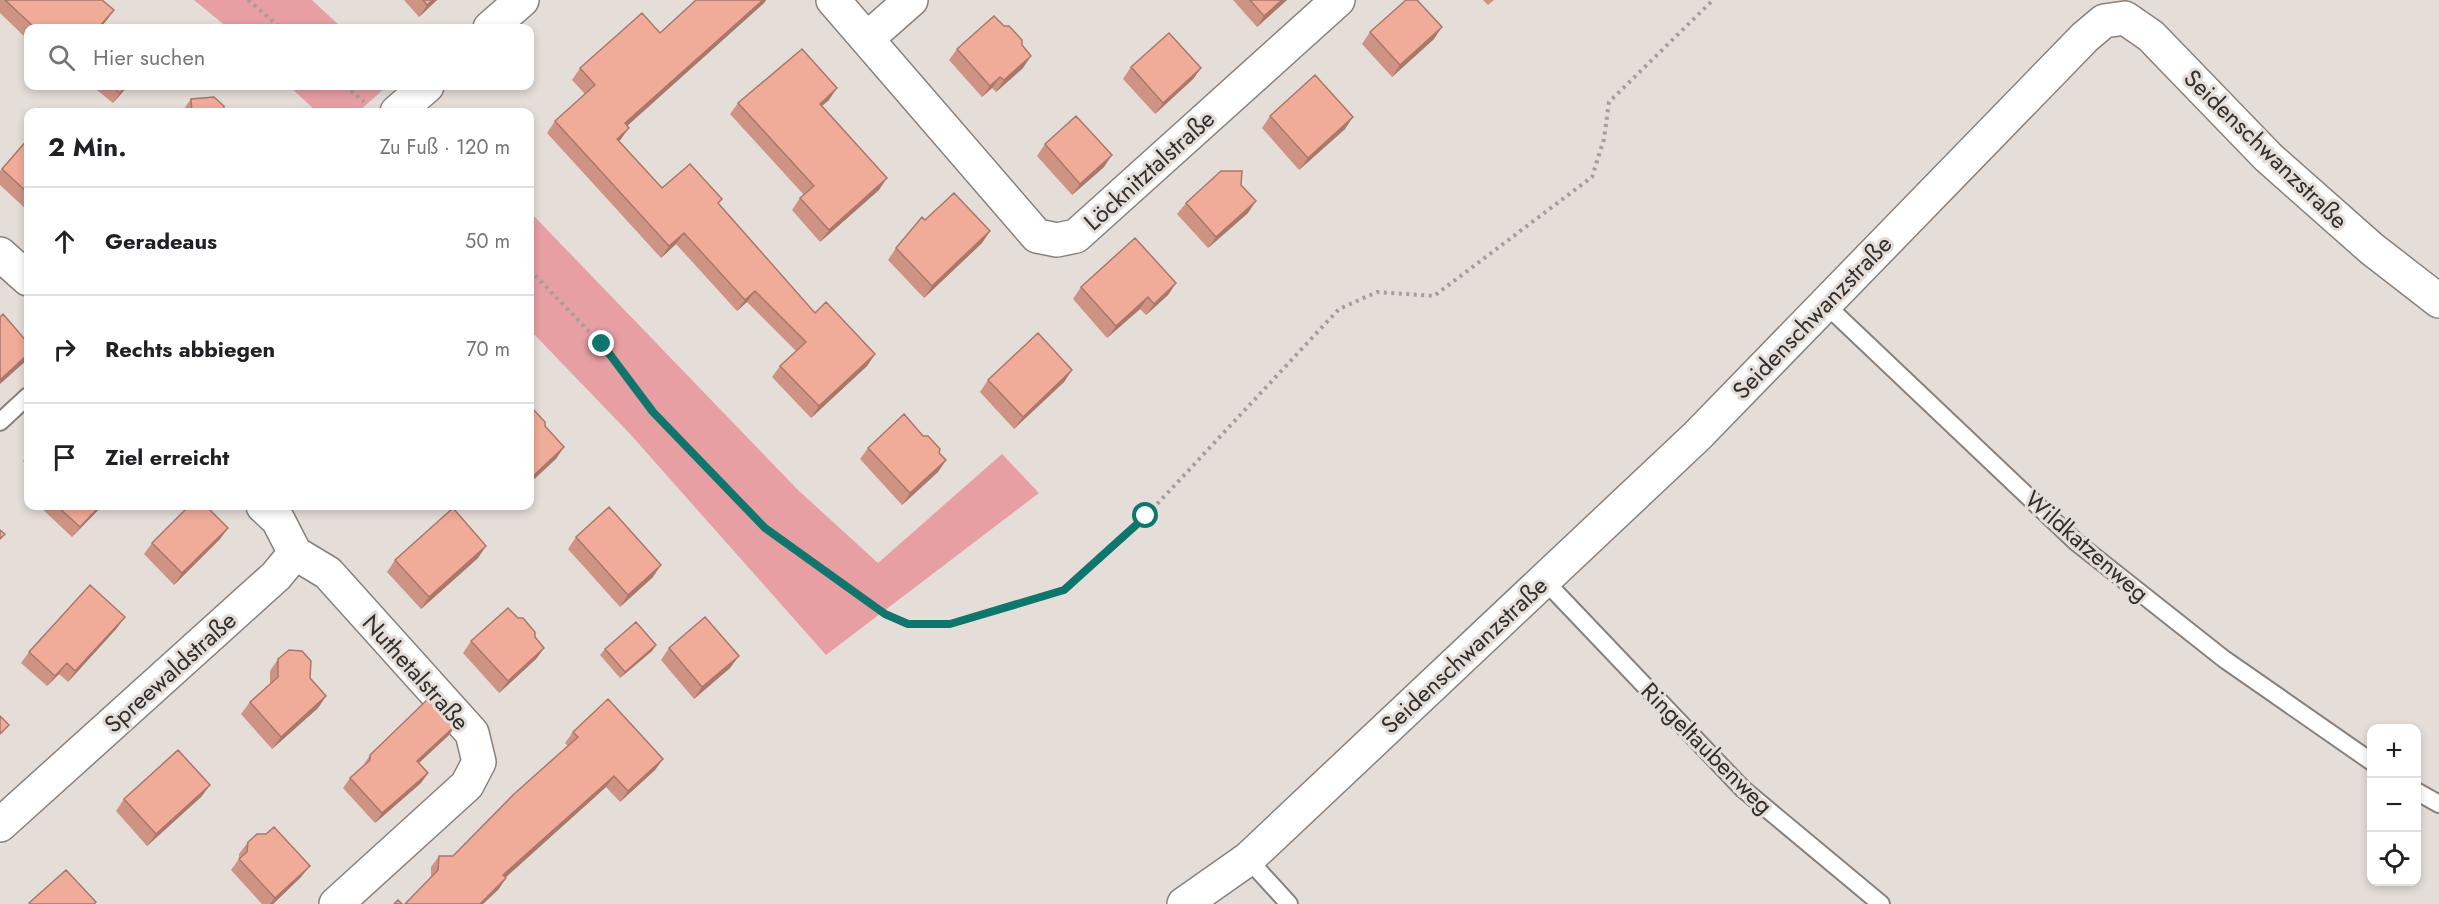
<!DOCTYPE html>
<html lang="de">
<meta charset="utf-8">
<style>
body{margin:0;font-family:Jost,sans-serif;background:#f6f6f6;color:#202124}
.controls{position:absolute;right:18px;bottom:18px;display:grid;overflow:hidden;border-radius:12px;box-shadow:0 3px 9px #0003}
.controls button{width:54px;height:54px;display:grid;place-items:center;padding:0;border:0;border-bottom:2px solid #e0e0e0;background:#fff;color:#202124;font:30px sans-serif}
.stop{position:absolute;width:18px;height:18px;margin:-14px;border:4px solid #0f766e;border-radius:50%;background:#fff}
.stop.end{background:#0f766e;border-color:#fff;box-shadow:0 2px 6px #0008}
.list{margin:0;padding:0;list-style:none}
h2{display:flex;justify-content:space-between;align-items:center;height:78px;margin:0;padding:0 24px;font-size:26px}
h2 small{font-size:20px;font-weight:400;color:#757577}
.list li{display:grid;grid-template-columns:39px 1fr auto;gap:18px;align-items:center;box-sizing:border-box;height:108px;padding:0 24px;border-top:2px solid #e0e0e0}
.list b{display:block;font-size:22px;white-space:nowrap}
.list em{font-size:20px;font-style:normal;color:#757577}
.icon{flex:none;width:33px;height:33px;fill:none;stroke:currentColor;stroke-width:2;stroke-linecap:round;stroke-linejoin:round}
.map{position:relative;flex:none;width:2439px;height:904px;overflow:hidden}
.search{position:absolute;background:#fff;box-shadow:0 3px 9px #0003;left:24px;top:24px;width:510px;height:66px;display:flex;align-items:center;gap:15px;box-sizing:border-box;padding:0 21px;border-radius:12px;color:#757577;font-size:22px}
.panel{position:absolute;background:#fff;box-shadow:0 3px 9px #0003;left:24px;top:108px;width:510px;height:402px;border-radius:12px}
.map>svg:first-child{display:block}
</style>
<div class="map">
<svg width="2439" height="904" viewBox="0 0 2439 904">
<rect width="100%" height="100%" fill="#e5ddd8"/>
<!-- green -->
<path fill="#e79fa4" d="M 194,0 L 312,0 L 342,28 L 228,28 Z
M 289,86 L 387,86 L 358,112 L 317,112 Z
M 530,212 L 798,490 L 878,563 L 1002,454 L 1039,493 L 826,655 L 631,435 L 530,330 Z"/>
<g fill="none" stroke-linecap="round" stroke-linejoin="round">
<!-- service casing -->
<g stroke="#89817c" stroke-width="20">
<path id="service" d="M 1824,303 L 2076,542 L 2224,659 L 2372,762
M 0,422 L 28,396
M 1544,580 L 1743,789 L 1881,904
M 2416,791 L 2439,804
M 1248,859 L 1289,904"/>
</g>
<!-- minor casing -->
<g stroke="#89817c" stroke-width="36">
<path id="minor" d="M 833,0 L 1037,236 L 1057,240 L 1076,236 L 1338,0
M 490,28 L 522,0
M 868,38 L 911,0
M 397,112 L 427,86
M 0,254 L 28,279
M 295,553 L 328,573 L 472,733 L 479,762 L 467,785 L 336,904
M 0,825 L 276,576 L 295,553 L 278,520 L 263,506
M 1184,904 L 1248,859 L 1697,436 L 2085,37 L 2104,21 L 2125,18 L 2151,36 L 2268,157 L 2372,249 L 2439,301"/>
</g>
<!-- path -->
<path stroke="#a59e9b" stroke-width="4" stroke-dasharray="3 4.5" stroke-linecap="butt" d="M 248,0 L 281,28
M 345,86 L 364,102
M 530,270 L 601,344 L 653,412 L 765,528 L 885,614 L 908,624 L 950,624 L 1064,590 L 1146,516 L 1339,309 L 1377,292 L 1434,296 L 1592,177 L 1604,139 L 1609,102 L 1713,0"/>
<!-- service -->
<use href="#service" stroke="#fff" stroke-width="16"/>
<!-- minor -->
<use href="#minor" stroke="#fff" stroke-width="33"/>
</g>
<!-- wall -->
<path fill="#cf9384" d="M 0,0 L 102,0 L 114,10 L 100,28 L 28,28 L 28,40 L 0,13 Z
M 404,0 L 437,0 L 419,17 Z
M 696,0 L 766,0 L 764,3 L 627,126 L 621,139 L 619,141 L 662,188 L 718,204 L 815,313 L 875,354 L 867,366 L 811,418 L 772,377 L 780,366 L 796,351 L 747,302 L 737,311 L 676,244 L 661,258 L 547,133 L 555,121 L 585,94 L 572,80 L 580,68 L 660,33 Z
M 1233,0 L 1287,0 L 1257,27 Z
M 1483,0 L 1494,0 L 1488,5 Z
M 1004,26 L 1023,68 L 996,92 L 992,88 L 982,97 L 949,60 L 957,49 Z
M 1370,32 L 1434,39 L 1392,77 L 1362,44 Z
M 1131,67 L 1201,68 L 1193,79 L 1155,114 L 1123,79 Z
M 92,86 L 128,86 L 113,103 Z
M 191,99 L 224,112 L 183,112 L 183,110 Z
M 829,100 L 822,106 L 879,190 L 820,242 L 792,210 L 800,198 L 804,195 L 730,114 L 738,103 Z
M 1270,116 L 1345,129 L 1299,170 L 1262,128 Z
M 28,139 L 28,211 L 0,185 L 0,171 Z
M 1045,144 L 1104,167 L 1072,195 L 1037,156 Z
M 1241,185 L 1248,213 L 1208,248 L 1177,214 L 1186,203 Z
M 925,220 L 990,231 L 982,243 L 924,298 L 888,260 L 896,248 Z
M 1176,283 L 1168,295 L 1146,315 L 1140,309 L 1107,338 L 1073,299 L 1081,287 Z
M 1072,370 L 1064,382 L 1014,429 L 980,392 L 988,380 Z
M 868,448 L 946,460 L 938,472 L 902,505 L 860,459 Z
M 28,453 L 28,466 L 23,461 Z
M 39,506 L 102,506 L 72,537 Z
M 228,528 L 220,539 L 174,585 L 144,554 L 152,543 Z
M 576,537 L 653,577 L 620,607 L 568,549 Z
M 478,558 L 421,609 L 387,572 L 395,560 Z
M 117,628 L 68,682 L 59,674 L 47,686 L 21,663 L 29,652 Z
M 535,637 L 544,648 L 536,659 L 499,693 L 463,653 L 471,641 Z
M 656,645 L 652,651 L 620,678 L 600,655 L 605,649 Z
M 669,648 L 730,668 L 694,699 L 661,660 Z
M 278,659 L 310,678 L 326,696 L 318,708 L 272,749 L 241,714 L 250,702 L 270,684 L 270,671 Z
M 456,725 L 449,735 L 419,763 L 428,773 L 421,783 L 375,823 L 343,788 L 350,778 L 363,766 L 370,755 Z
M 573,732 L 663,759 L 655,770 L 620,802 L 606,787 L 505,878 L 506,878 L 498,890 L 431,878 L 431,867 L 439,856 L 453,856 L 568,746 L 565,743 Z
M 210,785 L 201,797 L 147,846 L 116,811 L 124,799 Z
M 248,842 L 301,877 L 273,904 L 262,904 L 231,870 L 239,859 L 239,854 Z"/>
<!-- shaded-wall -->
<path fill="#a9786b" d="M 433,0 L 437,0 L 419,17 L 427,5 Z
M 763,0 L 766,0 L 764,3 L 617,135 L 625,123 Z
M 1282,0 L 1287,0 L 1257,27 L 1264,16 Z
M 114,10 L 107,20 L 100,28 L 98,28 Z
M 1442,27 L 1434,39 L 1392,77 L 1400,65 Z
M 1031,56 L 1023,68 L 996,92 L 1004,80 Z
M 1201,68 L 1193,79 L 1155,114 L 1163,103 Z
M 1000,77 L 992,88 L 982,97 L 990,86 Z
M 126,86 L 128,86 L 113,103 L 120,93 Z
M 837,88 L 829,100 L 811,115 L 820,104 Z
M 1353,117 L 1345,129 L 1299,170 L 1308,158 Z
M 629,128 L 621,139 L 609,151 L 617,139 Z
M 1112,155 L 1104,167 L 1072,195 L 1080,184 Z
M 887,178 L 879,190 L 820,242 L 829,230 Z
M 1256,201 L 1248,213 L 1208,248 L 1216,237 Z
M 990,231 L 982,243 L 924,298 L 932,286 Z
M 684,233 L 676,244 L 661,258 L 669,246 Z
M 1176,283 L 1168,295 L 1146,315 L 1154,304 Z
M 755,291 L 747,302 L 737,311 L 745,300 Z
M 1148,297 L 1140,309 L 1107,338 L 1116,326 Z
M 28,354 L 28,357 L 27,360 L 0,384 L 0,380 Z
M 875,354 L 867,366 L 811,418 L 819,406 Z
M 1072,370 L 1064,382 L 1014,429 L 1023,417 Z
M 564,447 L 556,459 L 530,483 L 530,479 Z
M 946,460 L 938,472 L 902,505 L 910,493 Z
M 100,506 L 102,506 L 72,537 L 80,527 Z
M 228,528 L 220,539 L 174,585 L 182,573 Z
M 486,546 L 478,558 L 421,609 L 429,597 Z
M 661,565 L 653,577 L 620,607 L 628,595 Z
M 125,617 L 117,628 L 68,682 L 75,671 Z
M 656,645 L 652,651 L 620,678 L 625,672 Z
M 544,648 L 536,659 L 499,693 L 508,681 Z
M 739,656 L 730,668 L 694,699 L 702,687 Z
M 67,663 L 59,674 L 47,686 L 55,676 Z
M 326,696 L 318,708 L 272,749 L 281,737 Z
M 456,725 L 449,735 L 410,771 L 417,761 Z
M 663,759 L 655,770 L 620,802 L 628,791 Z
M 428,773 L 421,783 L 375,823 L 382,813 Z
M 614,776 L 606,787 L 495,887 L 503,875 Z
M 210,785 L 201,797 L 147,846 L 156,834 Z
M 310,866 L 301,877 L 273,904 L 270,904 L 275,898 Z
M 506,878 L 498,890 L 483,904 L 480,904 Z"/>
<!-- building -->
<path fill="#f1ab99" stroke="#a9786b" stroke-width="1.5" d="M 5,0 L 102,0 L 114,10 L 98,28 L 35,28 Z
M 423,0 L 433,0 L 427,5 Z
M 696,0 L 763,0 L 625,123 L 629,128 L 617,139 L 662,188 L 690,164 L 722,199 L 718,203 L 815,313 L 826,302 L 875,354 L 819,406 L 780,366 L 806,342 L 755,291 L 745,300 L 684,233 L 669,246 L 555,121 L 595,85 L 580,68 L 642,13 L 660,33 Z
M 1250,0 L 1282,0 L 1264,16 Z
M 1406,0 L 1417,0 L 1442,27 L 1400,65 L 1370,32 Z
M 994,16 L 1004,26 L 1009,26 L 1022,40 L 1022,45 L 1031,56 L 1004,80 L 1000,77 L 990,86 L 957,49 Z
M 1169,33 L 1201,68 L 1163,103 L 1131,67 Z
M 802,49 L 837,88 L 820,104 L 887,178 L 829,230 L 800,198 L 814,186 L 738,103 Z
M 1315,75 L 1353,117 L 1308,158 L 1270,116 Z
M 111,86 L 126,86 L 120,93 Z
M 214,97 L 224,106 L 224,112 L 192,112 L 191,99 Z
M 1076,116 L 1112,155 L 1080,184 L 1045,144 Z
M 28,139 L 28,193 L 2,169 Z
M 1221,171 L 1242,171 L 1241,185 L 1256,201 L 1216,237 L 1186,203 Z
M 954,193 L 990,231 L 932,286 L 896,248 L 922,217 L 925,220 Z
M 1135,238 L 1176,283 L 1154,304 L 1148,297 L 1116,326 L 1081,287 Z
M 3,314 L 28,343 L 28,354 L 0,380 L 0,317 Z
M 1038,333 L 1072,370 L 1023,417 L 988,380 Z
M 530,409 L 533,409 L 545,422 L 545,426 L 564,447 L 530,479 Z
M 904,414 L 923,436 L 928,436 L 940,449 L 939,453 L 946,460 L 910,493 L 868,448 Z
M 57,506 L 100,506 L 80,527 Z
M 189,506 L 206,506 L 228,528 L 182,573 L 152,543 Z
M 609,507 L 661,565 L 628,595 L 576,537 Z
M 453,508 L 486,546 L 429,597 L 395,560 Z
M 0,530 L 5,534 L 0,539 Z
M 90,585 L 125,617 L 75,671 L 67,663 L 55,676 L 29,652 Z
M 508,608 L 518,618 L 523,618 L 535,632 L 535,637 L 544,648 L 508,681 L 471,641 Z
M 705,617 L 739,656 L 702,687 L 669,648 Z
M 636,622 L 656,645 L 625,672 L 605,649 Z
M 289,650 L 302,651 L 311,661 L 310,678 L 326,696 L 281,737 L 250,702 L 278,677 L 278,659 Z
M 430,697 L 456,725 L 417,761 L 428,773 L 382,813 L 350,778 L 370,760 L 370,755 Z
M 608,699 L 663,759 L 628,791 L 614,776 L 503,875 L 506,878 L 480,904 L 405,904 L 438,870 L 439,856 L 453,856 L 514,794 L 578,737 L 573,732 Z
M 0,716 L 9,725 L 0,734 Z
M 178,750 L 210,785 L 156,834 L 124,799 Z
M 274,827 L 310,866 L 275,898 L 239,859 L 247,852 L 248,842 L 257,834 L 266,834 Z
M 66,870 L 96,902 L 94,904 L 30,904 L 29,903 Z
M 398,900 L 402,904 L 394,904 Z"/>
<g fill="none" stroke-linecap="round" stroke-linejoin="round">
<!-- route -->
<path stroke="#0f766e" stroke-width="8" d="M 602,344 L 653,412 L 765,528 L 885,614 L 908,624 L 950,624 L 1064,590 L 1146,516"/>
</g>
<g text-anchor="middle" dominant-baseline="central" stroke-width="6" stroke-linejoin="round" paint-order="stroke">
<!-- street labels -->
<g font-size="24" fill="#312e2c" stroke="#e5ddd8">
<text transform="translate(2266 149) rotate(44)">Seidenschwanzstraße</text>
<text transform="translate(1149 170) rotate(-42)">Löcknitztalstraße</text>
<text transform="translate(1812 317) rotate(-46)">Seidenschwanzstraße</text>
<text transform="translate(2087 546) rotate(41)">Wildkatzenweg</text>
<text transform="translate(1464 655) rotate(-43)">Seidenschwanzstraße</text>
<text transform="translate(170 672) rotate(-42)">Spreewaldstraße</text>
<text transform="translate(416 672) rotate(48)">Nuthetalstraße</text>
<text transform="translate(1707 748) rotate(45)">Ringeltaubenweg</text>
</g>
</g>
</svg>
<div class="controls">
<button>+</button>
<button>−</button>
<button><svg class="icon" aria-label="locate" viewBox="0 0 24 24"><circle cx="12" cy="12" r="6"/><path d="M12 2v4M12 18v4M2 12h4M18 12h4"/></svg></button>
</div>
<div class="stop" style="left:1146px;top:516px"></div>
<div class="stop end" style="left:602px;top:344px"></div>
<div class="search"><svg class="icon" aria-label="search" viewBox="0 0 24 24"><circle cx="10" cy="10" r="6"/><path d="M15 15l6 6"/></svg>Hier suchen</div>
<section class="panel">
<h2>2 Min.<small>Zu Fuß · 120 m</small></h2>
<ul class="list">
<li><svg class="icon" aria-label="ahead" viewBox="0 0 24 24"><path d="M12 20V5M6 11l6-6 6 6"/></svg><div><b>Geradeaus</b></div><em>50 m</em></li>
<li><svg class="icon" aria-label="right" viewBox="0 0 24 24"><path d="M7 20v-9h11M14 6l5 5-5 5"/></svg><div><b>Rechts abbiegen</b></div><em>70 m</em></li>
<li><svg class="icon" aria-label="arrive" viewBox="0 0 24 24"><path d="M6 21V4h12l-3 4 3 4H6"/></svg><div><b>Ziel erreicht</b></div></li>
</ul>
</section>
</div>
